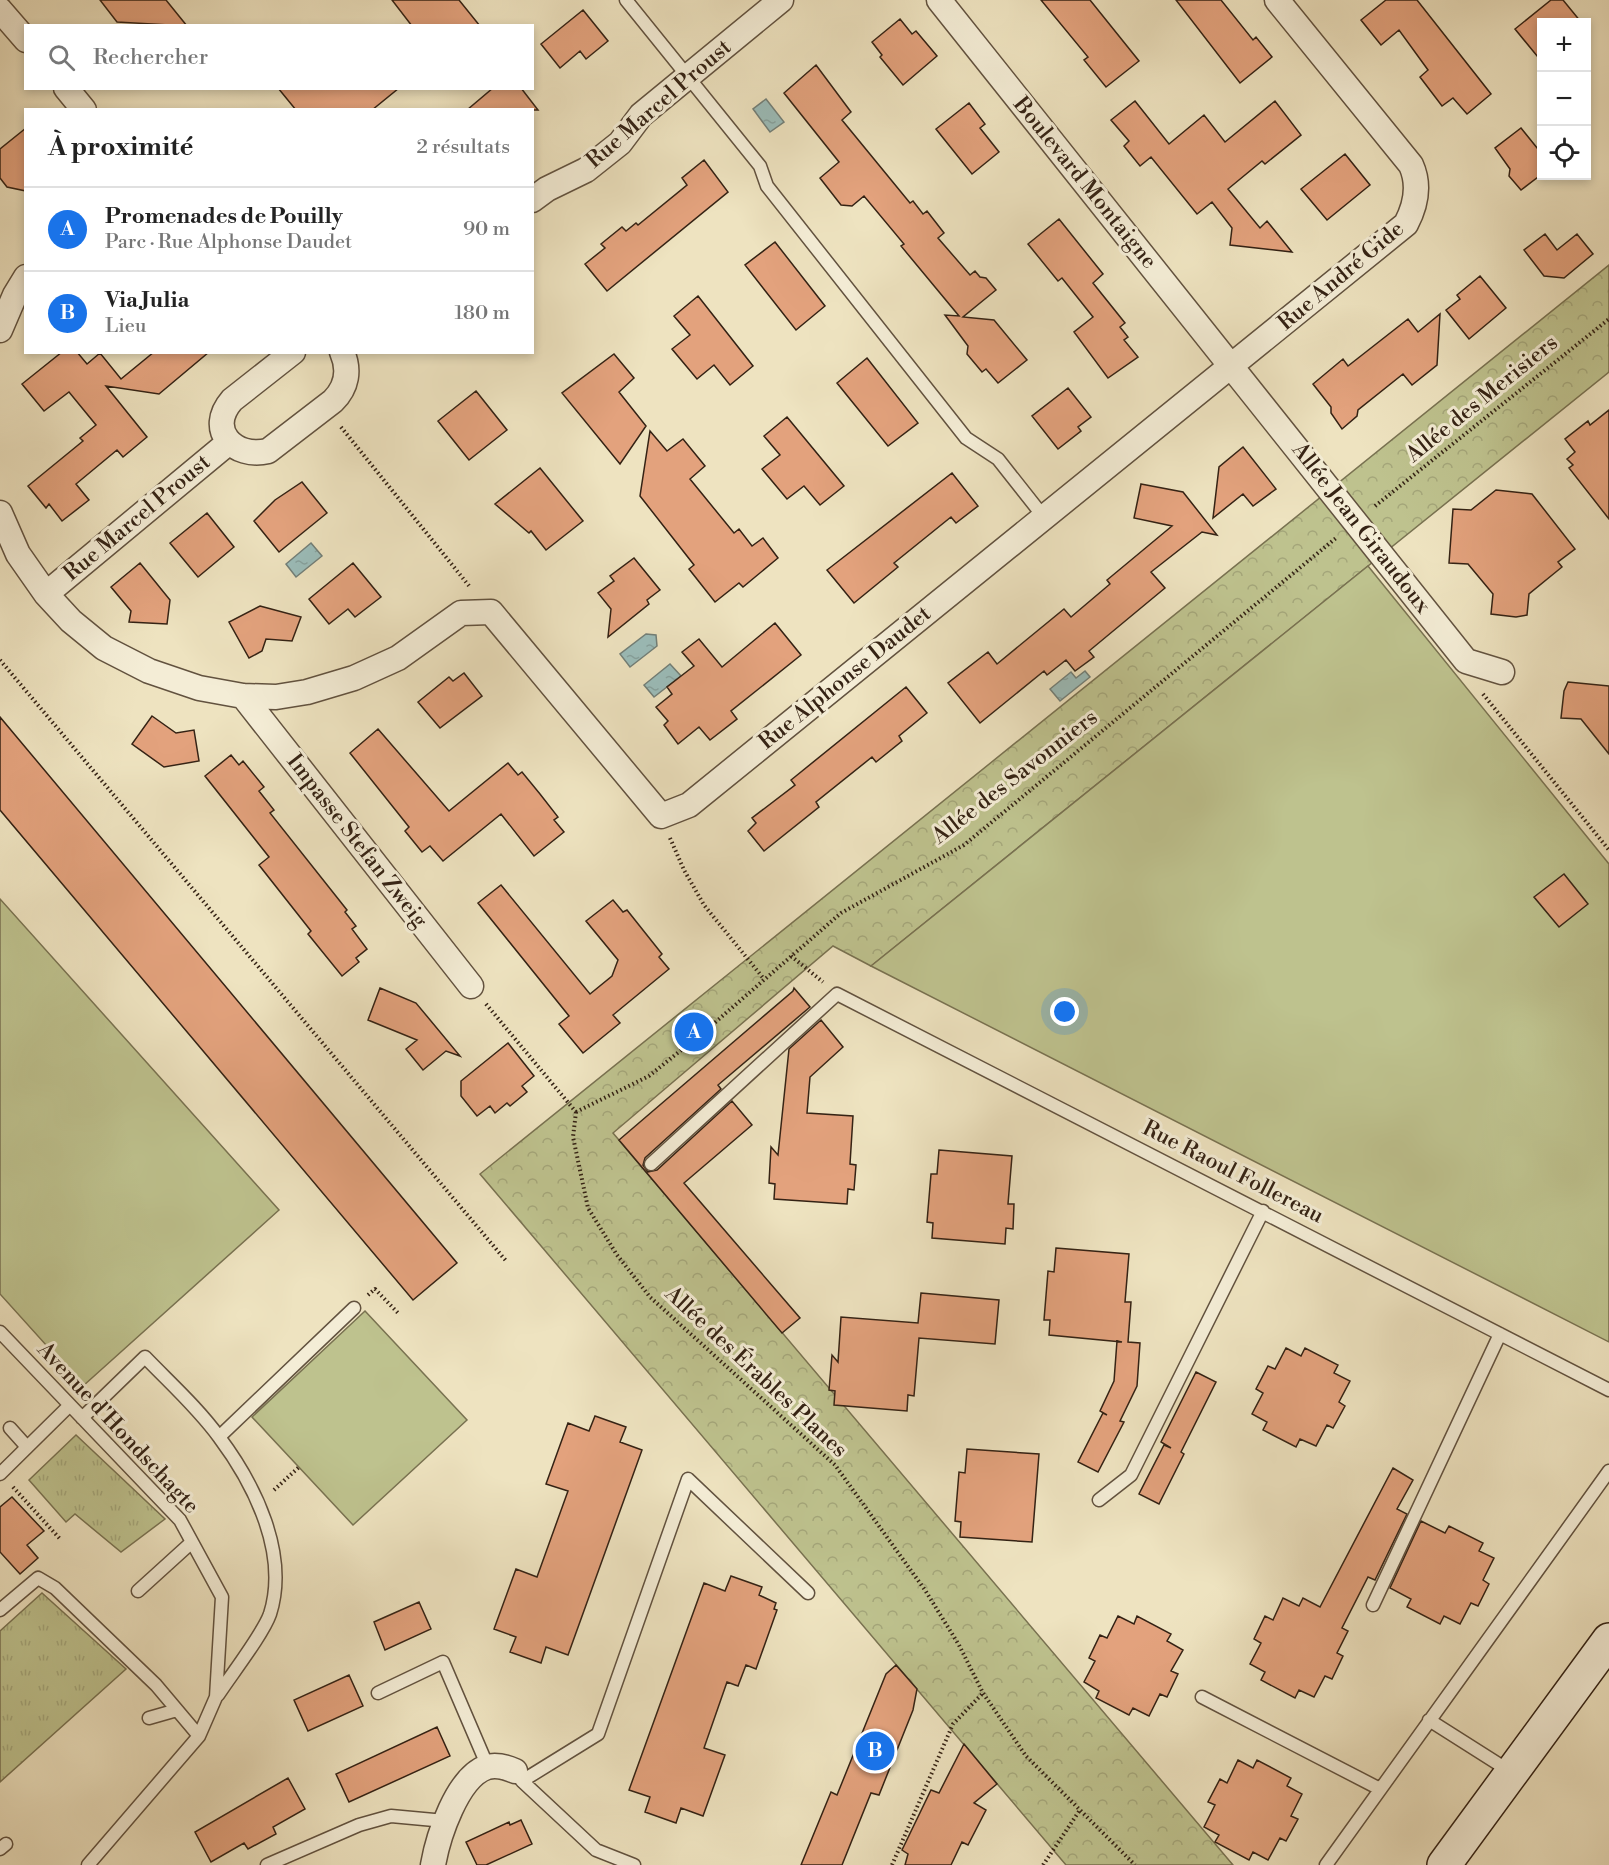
<!DOCTYPE html>
<html lang="fr">
<meta charset="utf-8">
<style>
body{margin:0;font-family:"Libre Bodoni",serif;background:#f2f2f2;color:#222}
.controls{position:absolute;right:18px;top:18px;display:grid;overflow:hidden;border-radius:0px;box-shadow:0 3px 9px #0003}
.controls button{width:54px;height:54px;display:grid;place-items:center;padding:0;border:0;border-bottom:2px solid #e0e0e0;background:#fff;color:#222;font:30px sans-serif}
.you{position:absolute;left:1065px;top:1012px;width:21px;height:21px;margin:-15px;border:4px solid #fff;border-radius:50%;background:#1a73e8;box-shadow:0 0 0 9px #1a73e833}
.badge{display:grid;place-items:center;width:39px;height:39px;border-radius:50%;background:#1a73e8;color:#fff;font-size:20px;font-weight:700}
.pin{position:absolute;translate:-50% -50%;border:3px solid #fff;box-shadow:0 2px 6px #0006}
.list{margin:0;padding:0;list-style:none}
h2{display:flex;justify-content:space-between;align-items:center;height:78px;margin:0;padding:0 24px;font-size:26px}
h2 small{font-size:20px;font-weight:400;color:#767676}
.list li{display:grid;grid-template-columns:39px 1fr auto;gap:18px;align-items:center;box-sizing:border-box;height:84px;padding:0 24px;border-top:2px solid #e0e0e0}
.list b{display:block;font-size:22px;white-space:nowrap}
.list p{margin:0;font-size:20px;white-space:nowrap;color:#767676}
.list em{font-size:20px;font-style:normal;color:#767676}
.icon{flex:none;width:33px;height:33px;fill:none;stroke:currentColor;stroke-width:2;stroke-linecap:round;stroke-linejoin:round}
.map{position:relative;flex:none;width:1609px;height:1865px;overflow:hidden}
.search{position:absolute;background:#fff;box-shadow:0 3px 9px #0003;left:24px;top:24px;width:510px;height:66px;display:flex;align-items:center;gap:15px;box-sizing:border-box;padding:0 21px;border-radius:0px;color:#767676;font-size:22px}
.panel{position:absolute;background:#fff;box-shadow:0 3px 9px #0003;left:24px;top:108px;width:510px;height:246px;border-radius:0px}
.map>svg:first-child{display:block}
</style>
<div class="map">
<svg width="1609" height="1865" viewBox="0 0 1609 1865">
<defs>
<pattern id="grass-tufts" width="24" height="20" patternUnits="userSpaceOnUse" patternTransform="scale(1.5)"><rect width="24" height="20" fill="#bec28e"/><path d="M3 7l-1-3M5 7V3M7 7l1-3M15 17l-1-3M17 17v-4M19 17l1-3" fill="none" stroke="#a4a67a"/></pattern>
<pattern id="forest-crowns" width="20" height="18" patternUnits="userSpaceOnUse" patternTransform="scale(1.5)"><rect width="20" height="18" fill="#bec28e"/><path d="M2 6a3 3 0 1 1 6 0M12 15a3 3 0 1 1 6 0" fill="none" stroke="#a4a67a"/></pattern>
<pattern id="water-ripples" width="26" height="14" patternUnits="userSpaceOnUse" patternTransform="scale(1.5)"><rect width="26" height="14" fill="#9bbdba"/><path d="M2 4q2-2 4 0t4 0M15 11q2-2 4 0t4 0" fill="none" stroke="#86a29f"/></pattern>
</defs>
<rect width="100%" height="100%" fill="#eee3c0"/>
<filter id="stains"><feTurbulence type="fractalNoise" baseFrequency=".00333" numOctaves="4"/><feColorMatrix values="0 0 0 0 .2 0 0 0 0 .09 0 0 0 0 .02 0 0 0 .5 -.17"/></filter>
<radialGradient id="worn" r=".72"><stop offset=".6" stop-color="#630" stop-opacity="0"/><stop offset="1" stop-color="#630" stop-opacity=".3"/></radialGradient>
<!-- grass -->
<path fill="url(#grass-tufts)" stroke="#797251" stroke-width="1.5" d="M 76,1435 L 165,1519 L 121,1552 L 75,1514 L 66,1522 L 29,1480 Z
M 42,1593 L 126,1669 L 0,1782 L 0,1631 Z"/>
<!-- forest -->
<path fill="url(#forest-crowns)" stroke="#797251" stroke-width="1.5" d="M 1609,265 L 1609,372 L 871,966 L 833,946 L 613,1133 L 1233,1865 L 1066,1865 L 480,1174 Z"/>
<!-- pitch -->
<path fill="#bec28e" stroke="#797251" stroke-width="1.5" d="M 1368,566 L 1609,864 L 1609,1342 L 871,966 Z
M 0,899 L 279,1210 L 83,1386 L 0,1294 Z
M 365,1311 L 467,1420 L 353,1525 L 252,1417 Z"/>
<!-- water -->
<path fill="url(#water-ripples)" stroke="#727f78" stroke-width="1.5" d="M 766,99 L 784,122 L 770,132 L 753,109 Z
M 311,543 L 322,556 L 296,577 L 286,564 Z
M 646,634 L 656,635 L 657,646 L 630,667 L 620,654 Z
M 670,664 L 681,676 L 654,697 L 644,685 Z
M 1085,671 L 1090,677 L 1060,701 L 1050,689 L 1071,672 L 1076,678 Z"/>
<!-- building -->
<path fill="#e3a27d" stroke="#342214" stroke-width="1.5" d="M 100,0 L 166,0 L 187,26 L 117,22 Z
M 392,0 L 459,0 L 480,26 L 412,26 Z
M 1041,0 L 1090,0 L 1139,61 L 1106,87 L 1084,60 L 1088,57 Z
M 1176,0 L 1221,0 L 1253,40 L 1256,37 L 1272,57 L 1240,83 Z
M 1386,0 L 1417,0 L 1491,94 L 1467,114 L 1453,98 L 1442,106 L 1420,77 L 1428,70 L 1399,30 L 1381,45 L 1361,20 Z
M 1551,0 L 1563,0 L 1581,22 L 1542,22 L 1542,62 L 1515,29 Z
M 583,10 L 608,41 L 586,59 L 580,51 L 560,68 L 541,44 Z
M 900,19 L 912,34 L 916,31 L 937,56 L 903,85 L 880,57 L 882,55 L 872,42 Z
M 816,65 L 851,112 L 842,120 L 910,203 L 913,201 L 923,214 L 927,211 L 944,233 L 938,238 L 970,275 L 975,271 L 980,277 L 986,278 L 996,290 L 963,317 L 994,320 L 1027,360 L 998,383 L 986,369 L 982,372 L 967,354 L 968,346 L 945,315 L 959,316 L 901,246 L 904,244 L 864,196 L 852,206 L 841,205 L 820,178 L 839,162 L 784,93 Z
M 278,88 L 399,88 L 372,110 L 296,110 Z
M 493,88 L 521,88 L 538,110 L 467,110 Z
M 1135,101 L 1169,144 L 1204,115 L 1225,142 L 1275,101 L 1301,135 L 1265,164 L 1262,161 L 1228,189 L 1260,228 L 1267,221 L 1292,252 L 1230,245 L 1232,228 L 1212,202 L 1197,214 L 1151,157 L 1140,166 L 1124,146 L 1129,141 L 1111,120 Z
M 969,103 L 985,124 L 980,128 L 999,152 L 972,174 L 936,129 Z
M 26,128 L 26,191 L 7,187 L 0,178 L 0,149 Z
M 1521,128 L 1542,154 L 1542,174 L 1521,190 L 1509,176 L 1510,169 L 1495,148 Z
M 1345,154 L 1370,185 L 1327,220 L 1301,189 Z
M 704,160 L 728,192 L 607,291 L 585,264 L 605,248 L 601,244 L 622,227 L 626,231 L 636,223 L 638,225 L 687,185 L 682,178 Z
M 1059,219 L 1103,274 L 1093,283 L 1125,323 L 1120,327 L 1128,337 L 1124,340 L 1138,357 L 1108,378 L 1074,332 L 1093,317 L 1062,278 L 1058,281 L 1028,244 Z
M 1545,234 L 1557,250 L 1577,234 L 1593,254 L 1564,278 L 1544,276 L 1524,250 Z
M 775,242 L 825,306 L 796,330 L 745,265 Z
M 1480,276 L 1506,308 L 1469,339 L 1446,310 L 1460,299 L 1457,295 Z
M 698,296 L 753,366 L 730,385 L 714,365 L 697,379 L 672,349 L 690,335 L 674,316 Z
M 1440,314 L 1437,365 L 1412,385 L 1403,374 L 1358,410 L 1357,416 L 1342,429 L 1331,413 L 1331,407 L 1313,384 L 1343,359 L 1348,366 L 1408,319 L 1418,332 Z
M 62,352 L 77,352 L 87,364 L 100,353 L 121,379 L 154,352 L 209,352 L 159,394 L 106,386 L 147,437 L 123,457 L 117,450 L 76,484 L 89,500 L 62,521 L 49,504 L 46,508 L 28,486 L 83,441 L 80,438 L 96,425 L 69,392 L 44,411 L 22,384 Z
M 614,354 L 634,378 L 619,392 L 646,426 L 620,464 L 562,393 Z
M 867,358 L 918,423 L 888,446 L 837,383 Z
M 1068,388 L 1091,417 L 1078,427 L 1081,431 L 1058,449 L 1032,416 Z
M 476,391 L 507,430 L 469,460 L 438,421 Z
M 1609,410 L 1609,519 L 1569,468 L 1573,465 L 1567,459 L 1575,452 L 1565,439 L 1588,421 L 1590,425 Z
M 787,417 L 844,486 L 820,505 L 804,486 L 787,499 L 762,469 L 780,455 L 764,436 Z
M 650,431 L 667,451 L 683,439 L 705,466 L 690,479 L 734,533 L 739,529 L 752,546 L 763,538 L 778,558 L 743,587 L 739,583 L 715,602 L 689,569 L 694,565 L 640,496 Z
M 1243,447 L 1276,489 L 1253,506 L 1243,494 L 1213,518 L 1219,467 Z
M 540,468 L 583,521 L 546,550 L 531,531 L 529,533 L 495,504 Z
M 952,473 L 978,506 L 956,523 L 951,517 L 894,563 L 898,567 L 854,603 L 827,570 Z
M 302,482 L 327,513 L 279,552 L 254,521 L 275,500 Z
M 1141,484 L 1183,492 L 1217,535 L 1202,532 L 1151,572 L 1165,588 L 1089,651 L 1094,657 L 1075,671 L 1066,660 L 1047,675 L 1044,671 L 980,723 L 948,683 L 988,652 L 997,664 L 1064,609 L 1071,617 L 1110,584 L 1107,580 L 1172,526 L 1134,518 Z
M 1496,490 L 1532,494 L 1575,549 L 1558,562 L 1562,567 L 1529,594 L 1527,615 L 1516,617 L 1491,614 L 1493,594 L 1468,564 L 1449,563 L 1453,509 L 1471,510 Z
M 207,513 L 234,547 L 198,577 L 170,543 Z
M 634,558 L 660,590 L 647,600 L 649,604 L 608,637 L 611,609 L 598,593 L 614,581 L 610,576 Z
M 140,563 L 170,600 L 167,624 L 129,622 L 131,611 L 111,587 Z
M 353,563 L 381,597 L 355,617 L 348,609 L 329,624 L 309,599 Z
M 260,606 L 301,617 L 292,641 L 266,639 L 262,651 L 249,658 L 229,622 Z
M 775,623 L 801,655 L 731,711 L 737,719 L 710,740 L 699,727 L 678,744 L 664,725 L 668,721 L 656,707 L 672,694 L 667,687 L 694,666 L 682,652 L 699,639 L 722,667 Z
M 464,673 L 482,696 L 440,728 L 418,702 L 449,677 L 453,681 Z
M 1568,682 L 1609,686 L 1609,754 L 1581,719 L 1561,718 L 1564,691 Z
M 906,687 L 927,713 L 899,736 L 902,741 L 876,762 L 872,757 L 816,802 L 819,807 L 764,851 L 748,831 L 756,823 L 752,818 L 795,785 L 791,780 Z
M 152,716 L 176,733 L 194,730 L 199,761 L 164,767 L 132,744 Z
M 0,717 L 457,1263 L 413,1300 L 0,810 Z
M 378,729 L 449,811 L 508,763 L 518,775 L 522,772 L 540,794 L 558,817 L 554,820 L 564,832 L 534,856 L 501,814 L 443,861 L 430,846 L 422,852 L 405,831 L 409,827 L 350,753 Z
M 231,755 L 239,765 L 243,761 L 264,787 L 259,791 L 274,810 L 270,813 L 347,910 L 345,912 L 356,926 L 352,929 L 367,949 L 356,958 L 359,962 L 342,976 L 308,934 L 311,931 L 259,865 L 269,857 L 205,776 Z
M 1564,874 L 1588,904 L 1559,927 L 1534,897 Z
M 501,885 L 590,994 L 612,976 L 618,960 L 586,921 L 613,900 L 623,912 L 627,910 L 662,954 L 659,957 L 669,969 L 613,1015 L 620,1023 L 583,1053 L 559,1024 L 569,1016 L 478,903 Z
M 380,988 L 416,1003 L 460,1056 L 446,1051 L 423,1070 L 406,1049 L 417,1040 L 368,1020 Z
M 794,988 L 810,1007 L 718,1085 L 721,1089 L 645,1158 L 643,1165 L 648,1172 L 657,1170 L 732,1101 L 752,1125 L 684,1183 L 800,1318 L 782,1333 L 619,1140 L 793,991 Z
M 821,1020 L 843,1047 L 810,1077 L 807,1113 L 853,1116 L 850,1164 L 856,1165 L 854,1190 L 848,1189 L 847,1204 L 774,1199 L 775,1184 L 769,1183 L 771,1147 L 778,1155 L 789,1049 Z
M 508,1043 L 534,1076 L 522,1086 L 527,1092 L 510,1106 L 507,1103 L 495,1113 L 490,1106 L 477,1116 L 461,1096 L 461,1081 Z
M 939,1150 L 1012,1156 L 1008,1204 L 1014,1204 L 1013,1229 L 1006,1228 L 1005,1244 L 932,1238 L 933,1223 L 927,1222 L 931,1174 L 937,1174 Z
M 1056,1248 L 1129,1254 L 1125,1302 L 1131,1302 L 1128,1342 L 1140,1343 L 1137,1386 L 1120,1421 L 1124,1422 L 1098,1472 L 1078,1462 L 1103,1413 L 1107,1415 L 1100,1411 L 1114,1381 L 1117,1341 L 1122,1342 L 1049,1335 L 1050,1320 L 1044,1320 L 1048,1271 L 1054,1272 Z
M 921,1293 L 999,1300 L 995,1344 L 919,1338 L 914,1396 L 908,1395 L 907,1411 L 834,1405 L 835,1391 L 829,1390 L 832,1355 L 838,1362 L 841,1317 L 918,1323 Z
M 1286,1348 L 1301,1356 L 1305,1348 L 1338,1365 L 1334,1373 L 1350,1381 L 1339,1402 L 1345,1406 L 1333,1428 L 1327,1425 L 1316,1446 L 1300,1439 L 1296,1447 L 1263,1430 L 1267,1422 L 1252,1414 L 1263,1393 L 1256,1389 L 1268,1366 L 1275,1369 Z
M 1196,1372 L 1216,1382 L 1181,1452 L 1184,1454 L 1159,1504 L 1139,1494 L 1164,1445 L 1171,1448 L 1161,1442 Z
M 595,1416 L 626,1427 L 620,1442 L 642,1450 L 568,1655 L 546,1647 L 541,1663 L 510,1652 L 516,1637 L 494,1629 L 516,1569 L 537,1577 L 568,1491 L 546,1484 L 568,1423 L 589,1431 Z
M 967,1449 L 1039,1454 L 1032,1542 L 960,1537 L 961,1522 L 955,1521 L 959,1472 L 965,1473 Z
M 1393,1468 L 1413,1480 L 1397,1509 L 1407,1514 L 1375,1580 L 1368,1577 L 1342,1628 L 1348,1631 L 1337,1653 L 1343,1656 L 1332,1679 L 1325,1676 L 1314,1697 L 1299,1690 L 1295,1698 L 1261,1680 L 1265,1672 L 1250,1664 L 1261,1643 L 1254,1639 L 1265,1616 L 1273,1620 L 1283,1598 L 1299,1606 L 1303,1598 L 1320,1607 Z
M 12,1497 L 44,1531 L 27,1545 L 38,1558 L 20,1574 L 0,1552 L 0,1507 Z
M 1421,1521 L 1445,1533 L 1449,1526 L 1483,1543 L 1479,1551 L 1494,1558 L 1483,1580 L 1489,1584 L 1478,1606 L 1471,1603 L 1460,1624 L 1444,1616 L 1440,1624 L 1407,1607 L 1411,1599 L 1390,1588 Z
M 731,1576 L 762,1587 L 759,1595 L 776,1603 L 774,1609 L 777,1610 L 756,1669 L 746,1665 L 738,1686 L 727,1682 L 704,1748 L 725,1755 L 703,1816 L 681,1808 L 676,1823 L 645,1812 L 650,1797 L 629,1790 L 704,1583 L 725,1591 Z
M 419,1602 L 431,1629 L 385,1650 L 374,1622 Z
M 1118,1616 L 1134,1624 L 1137,1616 L 1171,1634 L 1167,1641 L 1183,1650 L 1171,1671 L 1178,1674 L 1167,1697 L 1160,1694 L 1149,1716 L 1133,1708 L 1129,1715 L 1096,1698 L 1099,1691 L 1084,1682 L 1095,1661 L 1089,1658 L 1100,1635 L 1107,1638 Z
M 896,1665 L 917,1689 L 913,1710 L 879,1795 L 871,1793 L 842,1865 L 801,1865 L 831,1792 L 837,1795 L 886,1674 Z
M 349,1675 L 363,1706 L 308,1731 L 294,1700 Z
M 437,1727 L 450,1756 L 349,1802 L 336,1774 Z
M 964,1744 L 997,1784 L 974,1803 L 986,1810 L 968,1845 L 962,1842 L 951,1865 L 905,1865 L 908,1854 L 902,1850 L 931,1790 L 939,1793 Z
M 1238,1760 L 1253,1768 L 1257,1760 L 1291,1778 L 1287,1786 L 1302,1794 L 1291,1816 L 1298,1819 L 1286,1841 L 1280,1838 L 1268,1860 L 1253,1852 L 1249,1860 L 1215,1842 L 1219,1835 L 1204,1827 L 1215,1805 L 1208,1802 L 1220,1779 L 1227,1783 Z
M 288,1778 L 305,1809 L 273,1827 L 276,1834 L 248,1849 L 244,1843 L 211,1862 L 195,1832 Z
M 521,1820 L 532,1844 L 486,1865 L 477,1865 L 466,1842 L 509,1822 L 510,1825 Z"/>
<g fill="none" stroke-linecap="round" stroke-linejoin="round">
<!-- lane casing -->
<g stroke="#62523f" stroke-width="15">
<path id="lane" d="M 626,0 L 760,166 L 767,186 L 966,438 L 998,459 L 1043,516
M 651,1164 L 837,994 L 1609,1390
M 0,1332 L 180,1520 L 222,1597 L 216,1697 L 199,1736 L 88,1865
M 82,1418 L 145,1357 C 170,1383 198,1408 219,1437 C 255,1485 289,1554 270,1614 C 263,1634 231,1675 218,1695
M 10,1428 L 27,1447
M 219,1437 L 354,1308
M 0,1474 L 70,1405
M 1099,1500 L 1131,1475 L 1263,1211
M 138,1591 L 192,1542
M 1373,1605 L 1500,1334
M 0,1610 L 38,1578 L 55,1588 L 156,1685 L 199,1736
M 378,1693 L 443,1662 L 488,1767
M 1202,1697 L 1380,1789
M 149,1718 L 177,1710
M 1429,1720 L 1511,1772
M 515,1771 L 522,1781 L 598,1734 L 688,1479 L 808,1593
M 522,1781 L 596,1850 L 634,1865
M 0,1849 L 6,1844
M 267,1865 L 359,1825 L 391,1816 L 445,1821
M 1326,1865 L 1609,1471"/>
</g>
<!-- street casing -->
<g stroke="#62523f" stroke-width="27">
<path id="street" d="M 939,0 L 1466,661 L 1502,672
M 0,10 L 26,40
M 66,88 L 84,110
M 532,200 L 547,189 L 586,170 L 620,143 L 641,115 L 781,0
M 0,330 L 15,295 L 26,277
M 293,352 L 232,400 C 206,430 234,459 268,451 L 333,401 C 347,387 350,370 342,352
M 0,513 L 18,554 L 46,594 L 71,621 L 104,648 L 149,671 L 199,688 L 243,696 L 276,697 L 307,692 L 354,678 L 398,658 L 461,613 L 491,612 L 661,816 L 689,805 L 1406,224 C 1416,205 1420,185 1411,165 L 1277,0
M 46,594 L 228,443
M 243,696 L 471,986
M 433,1865 C 438,1837 457,1777 487,1767 C 497,1764 506,1767 515,1771"/>
</g>
<!-- secondary casing -->
<g stroke="#342214" stroke-width="36">
<path id="secondary" d="M 1444,1865 L 1609,1640"/>
</g>
<!-- path -->
<path stroke="#342214" stroke-width="4" stroke-dasharray="1.5 3" stroke-linecap="butt" d="M 341,427 L 470,587
M 1375,506 L 1609,319
M 0,660 L 507,1262
M 1483,694 L 1609,850
M 670,838 L 684,870 L 704,905 L 764,979
M 791,956 L 823,982
M 486,1004 L 576,1112
M 576,1112 L 649,1076 L 711,1026 L 841,913 L 964,845 L 1336,538
M 576,1112 L 573,1137 L 588,1208 L 617,1255 L 650,1297 L 835,1465 L 925,1590 L 959,1645 L 983,1693 L 1026,1756 L 1135,1865
M 368,1295 L 375,1289 L 398,1313
M 13,1487 L 61,1540
M 274,1490 L 299,1467
M 892,1865 L 953,1724 L 983,1693
M 1043,1865 L 1080,1810"/>
<!-- lane -->
<use href="#lane" stroke="#f4edd6" stroke-width="12"/>
<!-- street -->
<use href="#street" stroke="#f4edd6" stroke-width="24"/>
<!-- secondary -->
<use href="#secondary" stroke="#f4edd6" stroke-width="33"/>
</g>
<g text-anchor="middle" dominant-baseline="central" stroke-width="6" stroke-linejoin="round" paint-order="stroke">
<!-- street labels -->
<g font-size="22" fill="#342214" stroke="#f4edd6">
<text transform="translate(659 104) rotate(-41)">Rue Marcel Proust</text>
<text transform="translate(1085 183) rotate(51)">Boulevard Montaigne</text>
<text transform="translate(1341 276) rotate(-40)">Rue André Gide</text>
<text transform="translate(1482 399) rotate(-39)">Allée des Merisiers</text>
<text transform="translate(137 518) rotate(-40)">Rue Marcel Proust</text>
<text transform="translate(1361 528) rotate(52)">Allée Jean Giraudoux</text>
<text transform="translate(845 678) rotate(-39)">Rue Alphonse Daudet</text>
<text transform="translate(1015 777) rotate(-38)">Allée des Savonniers</text>
<text transform="translate(357 841) rotate(52)">Impasse Stefan Zweig</text>
<text transform="translate(1233 1172) rotate(27)">Rue Raoul Follereau</text>
<text transform="translate(756 1372) rotate(43)">Allée des Érables Planes</text>
<text transform="translate(118 1428) rotate(47)">Avenue d'Hondschagte</text>
</g>
</g>
<rect width="100%" height="100%" filter="url(#stains)"/>
<rect width="100%" height="100%" fill="url(#worn)"/>
</svg>
<div class="controls">
<button>+</button>
<button>−</button>
<button><svg class="icon" aria-label="locate" viewBox="0 0 24 24"><circle cx="12" cy="12" r="6"/><path d="M12 2v4M12 18v4M2 12h4M18 12h4"/></svg></button>
</div>
<div class="you"></div>
<div class="pin badge" style="left:694px;top:1032px">A</div>
<div class="pin badge" style="left:875px;top:1751px">B</div>
<div class="search"><svg class="icon" aria-label="search" viewBox="0 0 24 24"><circle cx="10" cy="10" r="6"/><path d="M15 15l6 6"/></svg>Rechercher</div>
<section class="panel">
<h2>À proximité<small>2 résultats</small></h2>
<ul class="list">
<li><span class="badge">A</span><div><b>Promenades de Pouilly</b><p>Parc · Rue Alphonse Daudet</p></div><em>90 m</em></li>
<li><span class="badge">B</span><div><b>Via Julia</b><p>Lieu</p></div><em>180 m</em></li>
</ul>
</section>
</div>
